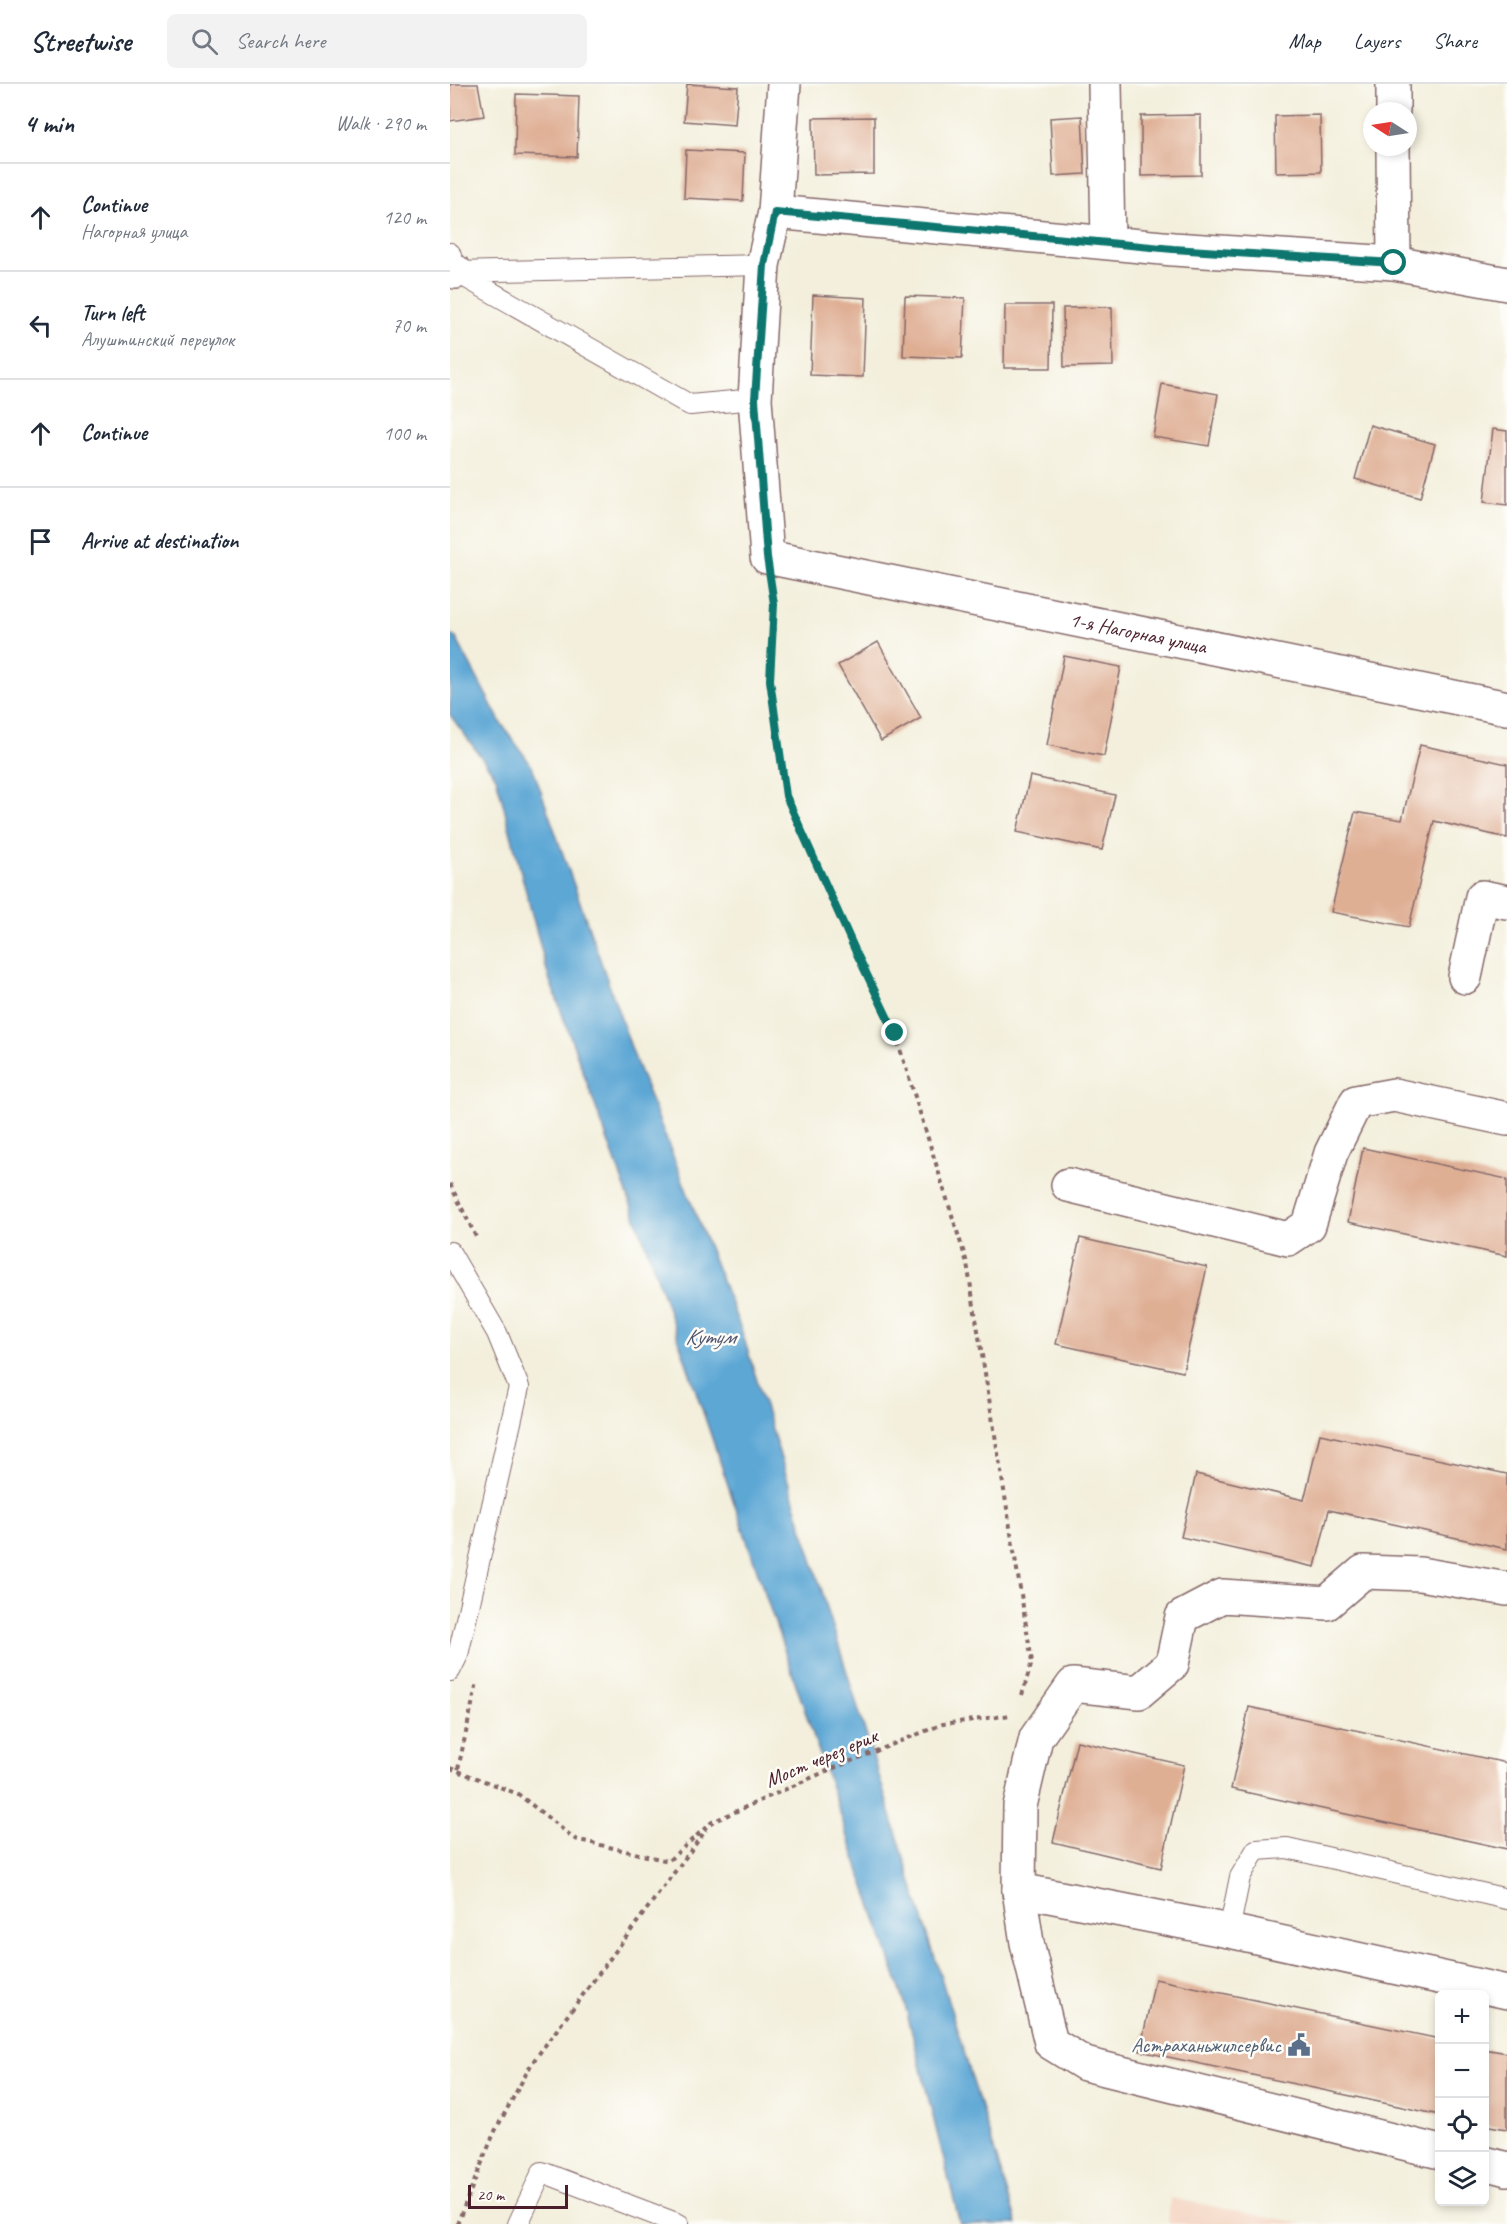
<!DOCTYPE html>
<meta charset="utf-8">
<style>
body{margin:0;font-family:Caveat,sans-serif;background:#f2f2f3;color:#1f2937}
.controls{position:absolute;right:18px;bottom:18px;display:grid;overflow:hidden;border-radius:9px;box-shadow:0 3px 9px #0003}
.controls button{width:54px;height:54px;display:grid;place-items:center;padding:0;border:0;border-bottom:2px solid #e0e1e3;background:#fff;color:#1f2937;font:30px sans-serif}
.compass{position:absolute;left:913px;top:18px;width:54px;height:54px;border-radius:50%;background:#fff;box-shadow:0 3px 9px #0003;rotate:282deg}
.scale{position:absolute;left:18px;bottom:15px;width:100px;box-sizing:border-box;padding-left:6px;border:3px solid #4a1f2b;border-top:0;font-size:16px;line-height:21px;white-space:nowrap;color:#4a1f2b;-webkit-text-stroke:4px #fdfcf7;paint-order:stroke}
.stop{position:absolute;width:18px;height:18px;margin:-14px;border:4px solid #0f766e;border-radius:50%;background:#fff}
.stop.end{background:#0f766e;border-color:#fff;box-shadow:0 2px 6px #0008}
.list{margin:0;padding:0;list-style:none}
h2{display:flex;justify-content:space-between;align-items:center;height:78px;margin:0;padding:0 24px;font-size:26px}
h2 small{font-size:20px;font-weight:400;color:#747a83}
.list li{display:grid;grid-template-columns:39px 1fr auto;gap:18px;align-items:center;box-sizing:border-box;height:108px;padding:0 24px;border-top:2px solid #e0e1e3}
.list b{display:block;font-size:22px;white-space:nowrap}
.list p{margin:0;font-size:20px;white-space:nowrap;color:#747a83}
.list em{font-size:20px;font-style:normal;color:#747a83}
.icon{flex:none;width:33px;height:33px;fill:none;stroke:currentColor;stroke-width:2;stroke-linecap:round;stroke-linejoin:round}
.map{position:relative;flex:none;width:1057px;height:2140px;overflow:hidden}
header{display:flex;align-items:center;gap:36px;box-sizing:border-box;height:84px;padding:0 30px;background:#fff;border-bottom:2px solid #e0e1e3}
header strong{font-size:28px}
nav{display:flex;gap:33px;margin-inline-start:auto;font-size:21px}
.search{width:420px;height:54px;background:#f2f2f3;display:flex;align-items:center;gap:15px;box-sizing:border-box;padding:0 21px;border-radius:9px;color:#747a83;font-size:22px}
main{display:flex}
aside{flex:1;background:#fff}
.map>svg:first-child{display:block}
</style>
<header>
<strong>Streetwise</strong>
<div class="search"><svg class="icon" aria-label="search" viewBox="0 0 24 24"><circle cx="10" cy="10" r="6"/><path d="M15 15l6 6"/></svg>Search here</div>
<nav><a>Map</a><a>Layers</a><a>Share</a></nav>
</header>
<main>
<aside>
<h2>4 min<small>Walk · 290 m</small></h2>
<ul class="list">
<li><svg class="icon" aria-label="ahead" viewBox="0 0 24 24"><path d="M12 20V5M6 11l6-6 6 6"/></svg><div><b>Continue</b><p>Нагорная улица</p></div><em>120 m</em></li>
<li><svg class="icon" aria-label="left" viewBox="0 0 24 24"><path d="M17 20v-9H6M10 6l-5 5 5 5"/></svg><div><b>Turn left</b><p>Алуштинский переулок</p></div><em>70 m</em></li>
<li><svg class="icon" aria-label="ahead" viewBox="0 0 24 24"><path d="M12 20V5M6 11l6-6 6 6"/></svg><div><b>Continue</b></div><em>100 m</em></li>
<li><svg class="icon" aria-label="arrive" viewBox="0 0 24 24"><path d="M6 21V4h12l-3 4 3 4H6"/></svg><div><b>Arrive at destination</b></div></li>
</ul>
</aside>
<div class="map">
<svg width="1057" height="2140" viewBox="0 0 1057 2140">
<rect width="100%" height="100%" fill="#fdfcf7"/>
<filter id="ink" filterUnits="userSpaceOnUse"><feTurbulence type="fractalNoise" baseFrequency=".0167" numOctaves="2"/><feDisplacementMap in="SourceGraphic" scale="12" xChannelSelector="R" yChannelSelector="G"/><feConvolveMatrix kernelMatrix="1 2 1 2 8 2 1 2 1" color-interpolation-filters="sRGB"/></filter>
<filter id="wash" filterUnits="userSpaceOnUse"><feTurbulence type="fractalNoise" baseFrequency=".008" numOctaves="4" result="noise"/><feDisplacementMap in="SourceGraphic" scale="24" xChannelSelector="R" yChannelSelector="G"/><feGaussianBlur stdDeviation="1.35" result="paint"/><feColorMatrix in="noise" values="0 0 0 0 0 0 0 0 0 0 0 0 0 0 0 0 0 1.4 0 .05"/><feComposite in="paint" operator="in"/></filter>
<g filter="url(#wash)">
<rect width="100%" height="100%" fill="#f3efdc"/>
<!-- built -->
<path fill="#f4d3c0" d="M 720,2114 L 855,2140 L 718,2140 Z"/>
<!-- water -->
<path fill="#5da7d5" stroke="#546380" stroke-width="1.5" d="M 0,550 L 6,554 L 51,639 L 82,682 L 187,980 L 292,1248 L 567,2140 L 510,2140 L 454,1917 L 205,1187 L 98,891 L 46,693 L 0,631 Z"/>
<g id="blocks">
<!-- building -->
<path fill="#dfaf94" d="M 0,0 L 28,0 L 34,32 L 0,37 Z
M 237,0 L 288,3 L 285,41 L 234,37 Z
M 66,10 L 129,12 L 127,73 L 65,71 Z
M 751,31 L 751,91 L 691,92 L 691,32 Z
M 870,31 L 871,88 L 826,89 L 825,32 Z
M 632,32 L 635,90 L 603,92 L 600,34 Z
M 424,33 L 424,90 L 364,91 L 363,34 Z
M 236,66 L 295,69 L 293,117 L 234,114 Z
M 363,211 L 416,214 L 413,293 L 360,291 Z
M 455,212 L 515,214 L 512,274 L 453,272 Z
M 555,221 L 602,221 L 601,284 L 554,284 Z
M 662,223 L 663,282 L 614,283 L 613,224 Z
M 712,300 L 768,310 L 759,362 L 703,353 Z
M 920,341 L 985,360 L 970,414 L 905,395 Z
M 1043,345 L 1057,347 L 1057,421 L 1034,418 Z
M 428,558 L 471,634 L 431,657 L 388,581 Z
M 614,572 L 671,583 L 654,672 L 597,661 Z
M 970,661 L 1057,680 L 1057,754 L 984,737 L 959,843 L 881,828 L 905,728 L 952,736 Z
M 580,692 L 665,711 L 652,766 L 567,748 Z
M 913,1064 L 1057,1095 L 1057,1172 L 898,1138 Z
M 630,1154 L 757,1183 L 733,1288 L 606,1260 Z
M 870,1350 L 1057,1390 L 1057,1465 L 879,1426 L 865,1483 L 731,1453 L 746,1390 L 854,1416 Z
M 799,1623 L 1057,1679 L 1057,1765 L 781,1705 Z
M 627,1657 L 734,1681 L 711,1784 L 603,1758 Z
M 705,1895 L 990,1955 L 990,2031 L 690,1967 Z
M 1034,1965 L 1057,1969 L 1057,2045 L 1034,2041 Z"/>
</g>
</g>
<g filter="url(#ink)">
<use href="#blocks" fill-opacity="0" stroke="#856869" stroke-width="1.5"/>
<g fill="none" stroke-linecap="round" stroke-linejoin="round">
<!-- service casing -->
<g stroke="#856869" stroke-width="22">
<path id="service" d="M 0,169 L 6,188 L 240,321 L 305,315
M 6,188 L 313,181
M 0,1168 L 47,1249 L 69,1303 L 8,1571 L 0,1587
M 779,1847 L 790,1793 L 806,1766 L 837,1764 L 1057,1815
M 68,2140 L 92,2088 L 229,2140"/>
</g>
<!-- minor casing -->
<g stroke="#856869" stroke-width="36">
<g id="minor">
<path id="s1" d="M 334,0 L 325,128 L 313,181 L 305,315 L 317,473 L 1057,624"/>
<path d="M 655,0 L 658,158"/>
<path d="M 943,0 L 943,27"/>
<path d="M 943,63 L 944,179"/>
<path d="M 325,128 L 723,165 L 944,179 L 1057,200"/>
<path d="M 0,186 L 6,188"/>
<path d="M 1015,893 L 1032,813 L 1057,818"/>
<path d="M 618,1101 L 838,1155 L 859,1141 L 881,1069 L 906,1018 L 944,1011 L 1057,1035"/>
<path d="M 1057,1505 L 970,1490 L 913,1488 L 877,1519 L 772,1512 L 732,1533 L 722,1580 L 689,1608 L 623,1601 L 586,1654 L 570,1722 L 569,1806 L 779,1847 L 1057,1908"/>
<path d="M 569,1806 L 577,1859 L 601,1959 L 635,1980 L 990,2068"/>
<path d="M 1034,2079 L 1057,2085"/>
</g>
</g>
<!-- path -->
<path stroke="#856869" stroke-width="4" stroke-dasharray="4.5 4.5" stroke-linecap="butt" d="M 322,507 L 324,520 L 319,596 L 336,712 L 405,866 L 445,949 L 517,1179 L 582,1578 L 572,1611
M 0,1100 L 27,1155
M 0,1684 L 68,1710 L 125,1755 L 218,1777 L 262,1738 L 379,1686 L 493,1640 L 561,1631
M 8,1685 L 27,1598
M 7,2140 L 44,2049 L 82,1979 L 256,1746"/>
<!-- service -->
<use href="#service" stroke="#fff" stroke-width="20"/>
<!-- minor -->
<use href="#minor" stroke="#fff" stroke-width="33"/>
</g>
</g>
<g fill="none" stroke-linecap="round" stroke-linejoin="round" filter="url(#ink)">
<!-- route -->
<path stroke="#0f766e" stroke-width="8" d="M 445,949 L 405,866 L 336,712 L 320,596 L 324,520 L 317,473 L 305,315 L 314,181 L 325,128 L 723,165 L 944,179"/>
</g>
<!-- icons -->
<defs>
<g id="civic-bare" transform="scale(1.8)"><path d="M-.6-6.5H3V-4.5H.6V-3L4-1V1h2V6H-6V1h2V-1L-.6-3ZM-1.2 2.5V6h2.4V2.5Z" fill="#5c6f8a" stroke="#fdfcf7" stroke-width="2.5" paint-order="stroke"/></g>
</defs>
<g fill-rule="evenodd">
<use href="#civic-bare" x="849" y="1961"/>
</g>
<g text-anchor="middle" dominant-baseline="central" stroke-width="5" stroke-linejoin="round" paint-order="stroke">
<!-- street labels -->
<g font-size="21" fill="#4a1f2b" stroke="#fdfcf7">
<text stroke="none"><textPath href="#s1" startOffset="854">1-я Нагорная улица</textPath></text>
<text transform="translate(371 1674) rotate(-23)">Мост через ерик</text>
</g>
<!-- service labels -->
<g font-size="21" fill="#4e5e75" stroke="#fdfcf7" text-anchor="end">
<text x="831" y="1961">Астраханьжилсервис</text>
</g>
<!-- water labels -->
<g font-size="22" font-style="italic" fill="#52556f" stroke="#fdfcf7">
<text x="260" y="1253">Кутум</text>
</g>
</g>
</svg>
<div class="controls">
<button>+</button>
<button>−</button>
<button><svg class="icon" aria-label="locate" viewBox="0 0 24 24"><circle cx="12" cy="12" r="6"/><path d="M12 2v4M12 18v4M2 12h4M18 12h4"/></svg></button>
<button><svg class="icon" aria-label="layers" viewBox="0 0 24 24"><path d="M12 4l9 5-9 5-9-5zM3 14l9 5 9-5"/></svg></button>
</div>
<svg class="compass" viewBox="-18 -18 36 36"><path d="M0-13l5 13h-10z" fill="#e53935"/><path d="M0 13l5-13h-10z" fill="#747a83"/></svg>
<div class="scale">20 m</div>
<div class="stop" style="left:944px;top:179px"></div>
<div class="stop end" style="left:445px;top:949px"></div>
</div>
</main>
